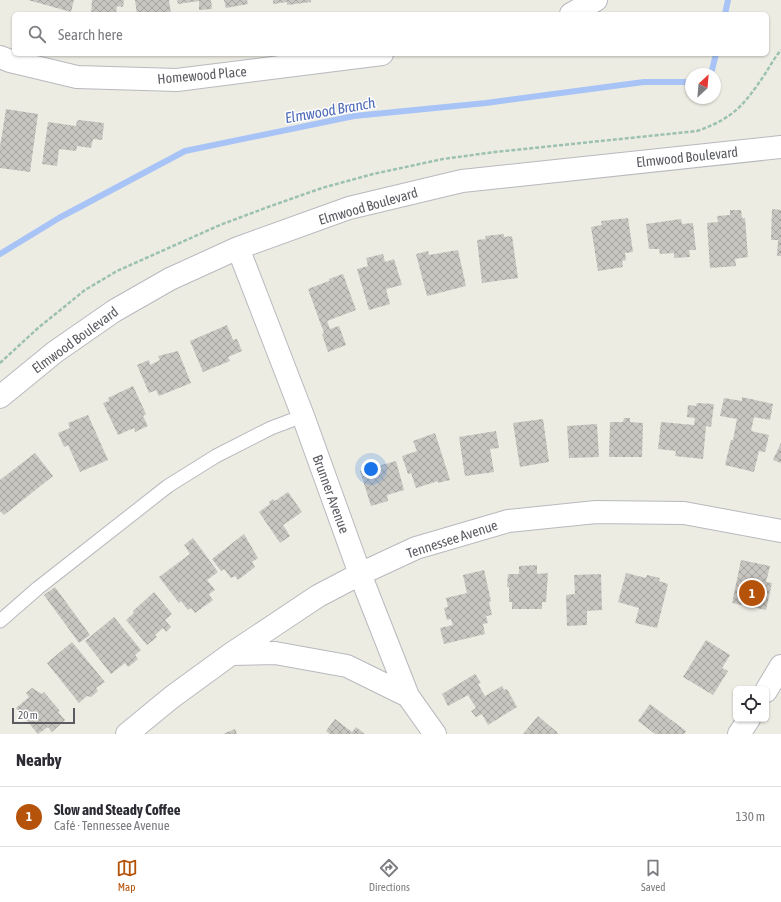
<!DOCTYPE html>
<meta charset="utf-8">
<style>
body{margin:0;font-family:"Asap Condensed",sans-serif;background:#f7f7f7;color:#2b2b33}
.controls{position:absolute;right:12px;bottom:12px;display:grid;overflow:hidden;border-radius:6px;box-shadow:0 1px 3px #0004}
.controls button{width:36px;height:36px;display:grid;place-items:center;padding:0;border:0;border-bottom:1px solid #e1e1e2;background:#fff;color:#2b2b33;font:20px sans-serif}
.compass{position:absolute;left:685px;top:68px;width:36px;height:36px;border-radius:50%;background:#fff;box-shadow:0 1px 3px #0004;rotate:26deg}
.scale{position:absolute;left:12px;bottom:10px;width:63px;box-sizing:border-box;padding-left:4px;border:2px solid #5b5c62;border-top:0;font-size:11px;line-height:14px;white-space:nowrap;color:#5b5c62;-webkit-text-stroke:3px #fff;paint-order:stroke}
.you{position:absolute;left:371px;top:469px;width:14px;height:14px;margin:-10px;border:3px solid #fff;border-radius:50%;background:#1a73e8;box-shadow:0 0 0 6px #1a73e833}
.badge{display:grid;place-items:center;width:26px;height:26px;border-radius:50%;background:#b45309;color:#fff;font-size:13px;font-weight:700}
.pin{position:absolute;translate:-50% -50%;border:2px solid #fff;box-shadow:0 1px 4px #0006}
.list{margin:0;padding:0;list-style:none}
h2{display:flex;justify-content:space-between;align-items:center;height:52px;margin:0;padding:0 16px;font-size:17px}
h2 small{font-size:13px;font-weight:400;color:#7c7c81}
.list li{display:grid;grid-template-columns:26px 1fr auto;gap:12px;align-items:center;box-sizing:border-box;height:60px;padding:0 16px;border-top:1px solid #e1e1e2}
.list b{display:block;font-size:15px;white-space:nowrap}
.list p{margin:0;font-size:13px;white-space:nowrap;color:#7c7c81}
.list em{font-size:13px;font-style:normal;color:#7c7c81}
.icon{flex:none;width:22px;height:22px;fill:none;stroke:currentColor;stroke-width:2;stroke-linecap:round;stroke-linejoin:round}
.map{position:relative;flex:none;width:781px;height:734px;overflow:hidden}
.search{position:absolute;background:#fff;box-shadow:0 1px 3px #0004;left:12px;right:12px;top:12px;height:44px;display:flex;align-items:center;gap:10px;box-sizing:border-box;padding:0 14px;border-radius:6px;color:#7c7c81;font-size:15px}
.sheet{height:112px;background:#fff}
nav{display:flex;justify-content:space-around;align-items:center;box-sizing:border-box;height:56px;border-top:1px solid #e1e1e2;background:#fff;font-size:11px;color:#7c7c81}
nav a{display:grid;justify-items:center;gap:2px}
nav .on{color:#b45309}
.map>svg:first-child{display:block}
</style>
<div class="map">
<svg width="781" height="734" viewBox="0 0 781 734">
<defs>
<pattern id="building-cross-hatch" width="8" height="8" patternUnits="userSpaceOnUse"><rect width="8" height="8" fill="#c8c6c0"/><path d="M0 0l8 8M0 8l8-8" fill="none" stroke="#a5a49f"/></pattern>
</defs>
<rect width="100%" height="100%" fill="#ecece3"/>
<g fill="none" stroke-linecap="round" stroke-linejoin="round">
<!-- stream -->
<path stroke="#a8c4f6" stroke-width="6" d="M 725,14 L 728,0
M 711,74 L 716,54
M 0,254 L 59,218 L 185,151 L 354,116 L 486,103 L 644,82 L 691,82"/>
</g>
<!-- building -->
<path fill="url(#building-cross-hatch)" d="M 28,0 L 74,0 L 71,12 Z
M 92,0 L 124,0 L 123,7 L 117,6 L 116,14 L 91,14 Z
M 135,0 L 169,0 L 171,14 L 137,14 Z
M 177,0 L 211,0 L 212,9 L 199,10 L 199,1 L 178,4 Z
M 224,0 L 247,0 L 248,4 L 226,8 Z
M 273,0 L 311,0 L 311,2 L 287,5 L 287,2 L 273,4 Z
M 6,109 L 38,114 L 30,172 L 0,168 L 0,147 Z
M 79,120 L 104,123 L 102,140 L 93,139 L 91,148 L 77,146 L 76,151 L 59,149 L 57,166 L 42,164 L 48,122 L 76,126 L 77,121 Z
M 772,209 L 781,210 L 781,256 L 777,256 L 778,240 L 771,240 Z
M 730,210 L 741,210 L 742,218 L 745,218 L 748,257 L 735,259 L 736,266 L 710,268 L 707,223 L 718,222 L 717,216 L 730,215 Z
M 628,218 L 633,252 L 625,253 L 626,260 L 622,261 L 623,267 L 598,271 L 591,227 L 602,225 L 601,221 Z
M 681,219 L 682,224 L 693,223 L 696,250 L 689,250 L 690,257 L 674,258 L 674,253 L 660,254 L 659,249 L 649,249 L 646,224 Z
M 504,234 L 504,237 L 512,236 L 518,278 L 482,283 L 477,240 L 486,239 L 485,236 Z
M 458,250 L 466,286 L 427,296 L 416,254 L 428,251 L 429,255 Z
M 383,254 L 385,262 L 394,259 L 402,285 L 386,289 L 390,304 L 369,310 L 357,269 L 368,266 L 366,258 Z
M 343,274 L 356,310 L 327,321 L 330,329 L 339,326 L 346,345 L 328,352 L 322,334 L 324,333 L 308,289 L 329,281 L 329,279 Z
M 227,325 L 233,340 L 237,339 L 242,351 L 228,357 L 230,361 L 203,372 L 190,341 Z
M 178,351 L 191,383 L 159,396 L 156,390 L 149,393 L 137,365 L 149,360 L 150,365 L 160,360 L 158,356 Z
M 133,386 L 146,414 L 143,416 L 148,426 L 135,432 L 134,428 L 118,435 L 103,403 L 109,401 L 108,398 Z
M 742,397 L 773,404 L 770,420 L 754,417 L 751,431 L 769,435 L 765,452 L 759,451 L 754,472 L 725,465 L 731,440 L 733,440 L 737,419 L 720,416 L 724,398 L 742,401 Z
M 697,403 L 714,404 L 711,427 L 706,426 L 703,459 L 675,456 L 676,451 L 658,449 L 661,422 L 694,425 L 695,418 L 687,417 L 688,405 L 696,406 Z
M 88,415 L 108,460 L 80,472 L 68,445 L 64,447 L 58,433 L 70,428 L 68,423 Z
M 624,418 L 630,418 L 630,422 L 643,423 L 642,457 L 609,457 L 610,422 L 623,422 Z
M 543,419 L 549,462 L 520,467 L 513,423 Z
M 597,424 L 599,457 L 569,458 L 567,426 Z
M 496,431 L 499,448 L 490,449 L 494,472 L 465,476 L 459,437 Z
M 435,433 L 450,480 L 438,483 L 438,481 L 416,488 L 411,473 L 408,474 L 402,456 L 417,451 L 413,441 Z
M 781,443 L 781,463 L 773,460 Z
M 35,453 L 53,476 L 4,515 L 0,511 L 0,480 Z
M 396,461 L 404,490 L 387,495 L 388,501 L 371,506 L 360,471 Z
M 288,492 L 302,512 L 283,525 L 290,536 L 280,543 L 259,512 L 270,504 L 269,502 L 273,499 L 275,501 Z
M 244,534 L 258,558 L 252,562 L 255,567 L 238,580 L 235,576 L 231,578 L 224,569 L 221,571 L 212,559 Z
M 193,538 L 218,572 L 207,580 L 215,590 L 209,594 L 213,600 L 195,613 L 191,608 L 188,610 L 181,601 L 179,603 L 159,577 L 190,554 L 184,545 Z
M 741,560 L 770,566 L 766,582 L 772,583 L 766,610 L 732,603 Z
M 537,565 L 537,574 L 548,573 L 546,602 L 542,602 L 542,609 L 512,609 L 512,602 L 509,602 L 509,587 L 507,587 L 508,574 L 519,574 L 519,566 Z
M 484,570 L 491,601 L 489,602 L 492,615 L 486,616 L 488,623 L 483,624 L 485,634 L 444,644 L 440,628 L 453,625 L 451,619 L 447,620 L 444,608 L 448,607 L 446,598 L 467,593 L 463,575 Z
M 626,573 L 646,578 L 647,575 L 660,578 L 659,581 L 668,584 L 657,628 L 635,623 L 639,608 L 618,602 Z
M 601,574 L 602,610 L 587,611 L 587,625 L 567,626 L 566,595 L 575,594 L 574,575 Z
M 55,587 L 90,635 L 79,643 L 44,595 Z
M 154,592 L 172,614 L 165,620 L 171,627 L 166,632 L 163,628 L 155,635 L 157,637 L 147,645 L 126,620 L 134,613 L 133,611 Z
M 114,617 L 141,650 L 135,655 L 138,659 L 132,664 L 128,667 L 125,663 L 111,674 L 85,641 Z
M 706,640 L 730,655 L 722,668 L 728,671 L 713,695 L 683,677 Z
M 72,642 L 105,682 L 96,688 L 98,691 L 91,697 L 87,696 L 79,703 L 47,663 Z
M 475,674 L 481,683 L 478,684 L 485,696 L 502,686 L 504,690 L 507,689 L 517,707 L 488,725 L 482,714 L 476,717 L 471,711 L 476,708 L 468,695 L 448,706 L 442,694 Z
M 32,688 L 42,694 L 44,692 L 60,711 L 58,712 L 65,720 L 52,732 L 48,727 L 38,734 L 16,708 L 29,697 L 26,693 Z
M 650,704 L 686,731 L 684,734 L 655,734 L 638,721 Z
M 538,716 L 558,733 L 557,734 L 523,734 Z
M 335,719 L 352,732 L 356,727 L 365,734 L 330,734 L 326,731 Z
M 235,729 L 237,734 L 223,734 Z"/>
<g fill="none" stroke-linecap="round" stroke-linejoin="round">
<!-- service casing -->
<g stroke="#b8b9be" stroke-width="15">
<path id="service" d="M 0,621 L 38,588 L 168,486 L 216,456 L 271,428 L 303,416"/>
</g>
<!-- minor casing -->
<g stroke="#b8b9be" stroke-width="24">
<path id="minor" d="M 571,14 L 596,0
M 0,57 L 10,61 L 77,77 L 177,80 L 382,54
M 238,248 L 303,416 L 360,574 L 408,696 L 435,734
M 0,397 L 55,352 L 114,311 L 170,279 L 238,248 L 349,208 L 462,181 L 781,147
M 231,654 L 275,653 L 347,666 L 408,696
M 127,734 L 172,697 L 231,654 L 318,596 L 360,574 L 416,548 L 508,521 L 596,512 L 684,513 L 781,531"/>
</g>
<!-- tertiary casing -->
<g stroke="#b8b9be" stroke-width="24">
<path id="tertiary" d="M 766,691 L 781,666
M 739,734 L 749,719"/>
</g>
<!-- path -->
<path stroke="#9cc1af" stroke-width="2.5" stroke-dasharray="4 2" stroke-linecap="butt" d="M 0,363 L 38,328 L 85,290 L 117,271 L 220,225 L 268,207 L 322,188 L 373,174 L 443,159 L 495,152 L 697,131 C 734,118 744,105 765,74 C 770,66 775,57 781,50"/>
<!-- service -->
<use href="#service" stroke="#fff" stroke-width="13"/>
<!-- minor -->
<use href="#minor" stroke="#fff" stroke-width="22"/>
<!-- tertiary -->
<use href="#tertiary" stroke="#fff" stroke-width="22"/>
</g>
<g text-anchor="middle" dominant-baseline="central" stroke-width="3" stroke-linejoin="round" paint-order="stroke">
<!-- street labels -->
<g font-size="14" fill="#5b5c62" stroke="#fff">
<text transform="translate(202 75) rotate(-5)">Homewood Place</text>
<text transform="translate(687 157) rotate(-6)">Elmwood Boulevard</text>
<text transform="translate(368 206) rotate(-16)">Elmwood Boulevard</text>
<text transform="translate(75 340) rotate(-36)">Elmwood Boulevard</text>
<text transform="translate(331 494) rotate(70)">Brunner Avenue</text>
<text transform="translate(452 539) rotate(-18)">Tennessee Avenue</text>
</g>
<!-- water labels -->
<g font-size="15" font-style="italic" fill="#4e6bb7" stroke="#fff">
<text transform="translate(330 110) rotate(-10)">Elmwood Branch</text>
</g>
</g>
</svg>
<div class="controls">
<button><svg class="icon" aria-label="locate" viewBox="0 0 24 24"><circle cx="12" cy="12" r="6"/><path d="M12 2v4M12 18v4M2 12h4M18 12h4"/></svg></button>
</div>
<svg class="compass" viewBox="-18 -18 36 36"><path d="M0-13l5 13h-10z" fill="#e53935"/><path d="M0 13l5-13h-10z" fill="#7c7c81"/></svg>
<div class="scale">20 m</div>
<div class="you"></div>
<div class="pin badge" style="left:752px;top:593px">1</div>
<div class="search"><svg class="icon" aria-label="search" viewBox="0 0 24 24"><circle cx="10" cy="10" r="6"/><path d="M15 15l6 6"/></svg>Search here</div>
</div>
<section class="sheet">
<h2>Nearby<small></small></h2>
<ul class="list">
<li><span class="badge">1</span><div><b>Slow and Steady Coffee</b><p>Café · Tennessee Avenue</p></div><em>130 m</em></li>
</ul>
</section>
<nav>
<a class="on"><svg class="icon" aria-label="map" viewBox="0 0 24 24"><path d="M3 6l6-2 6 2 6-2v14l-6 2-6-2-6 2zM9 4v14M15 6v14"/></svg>Map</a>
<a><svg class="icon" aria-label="directions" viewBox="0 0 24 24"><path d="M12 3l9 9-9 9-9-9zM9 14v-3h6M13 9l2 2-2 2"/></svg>Directions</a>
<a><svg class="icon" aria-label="saved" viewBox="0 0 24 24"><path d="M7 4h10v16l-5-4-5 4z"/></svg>Saved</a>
</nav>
